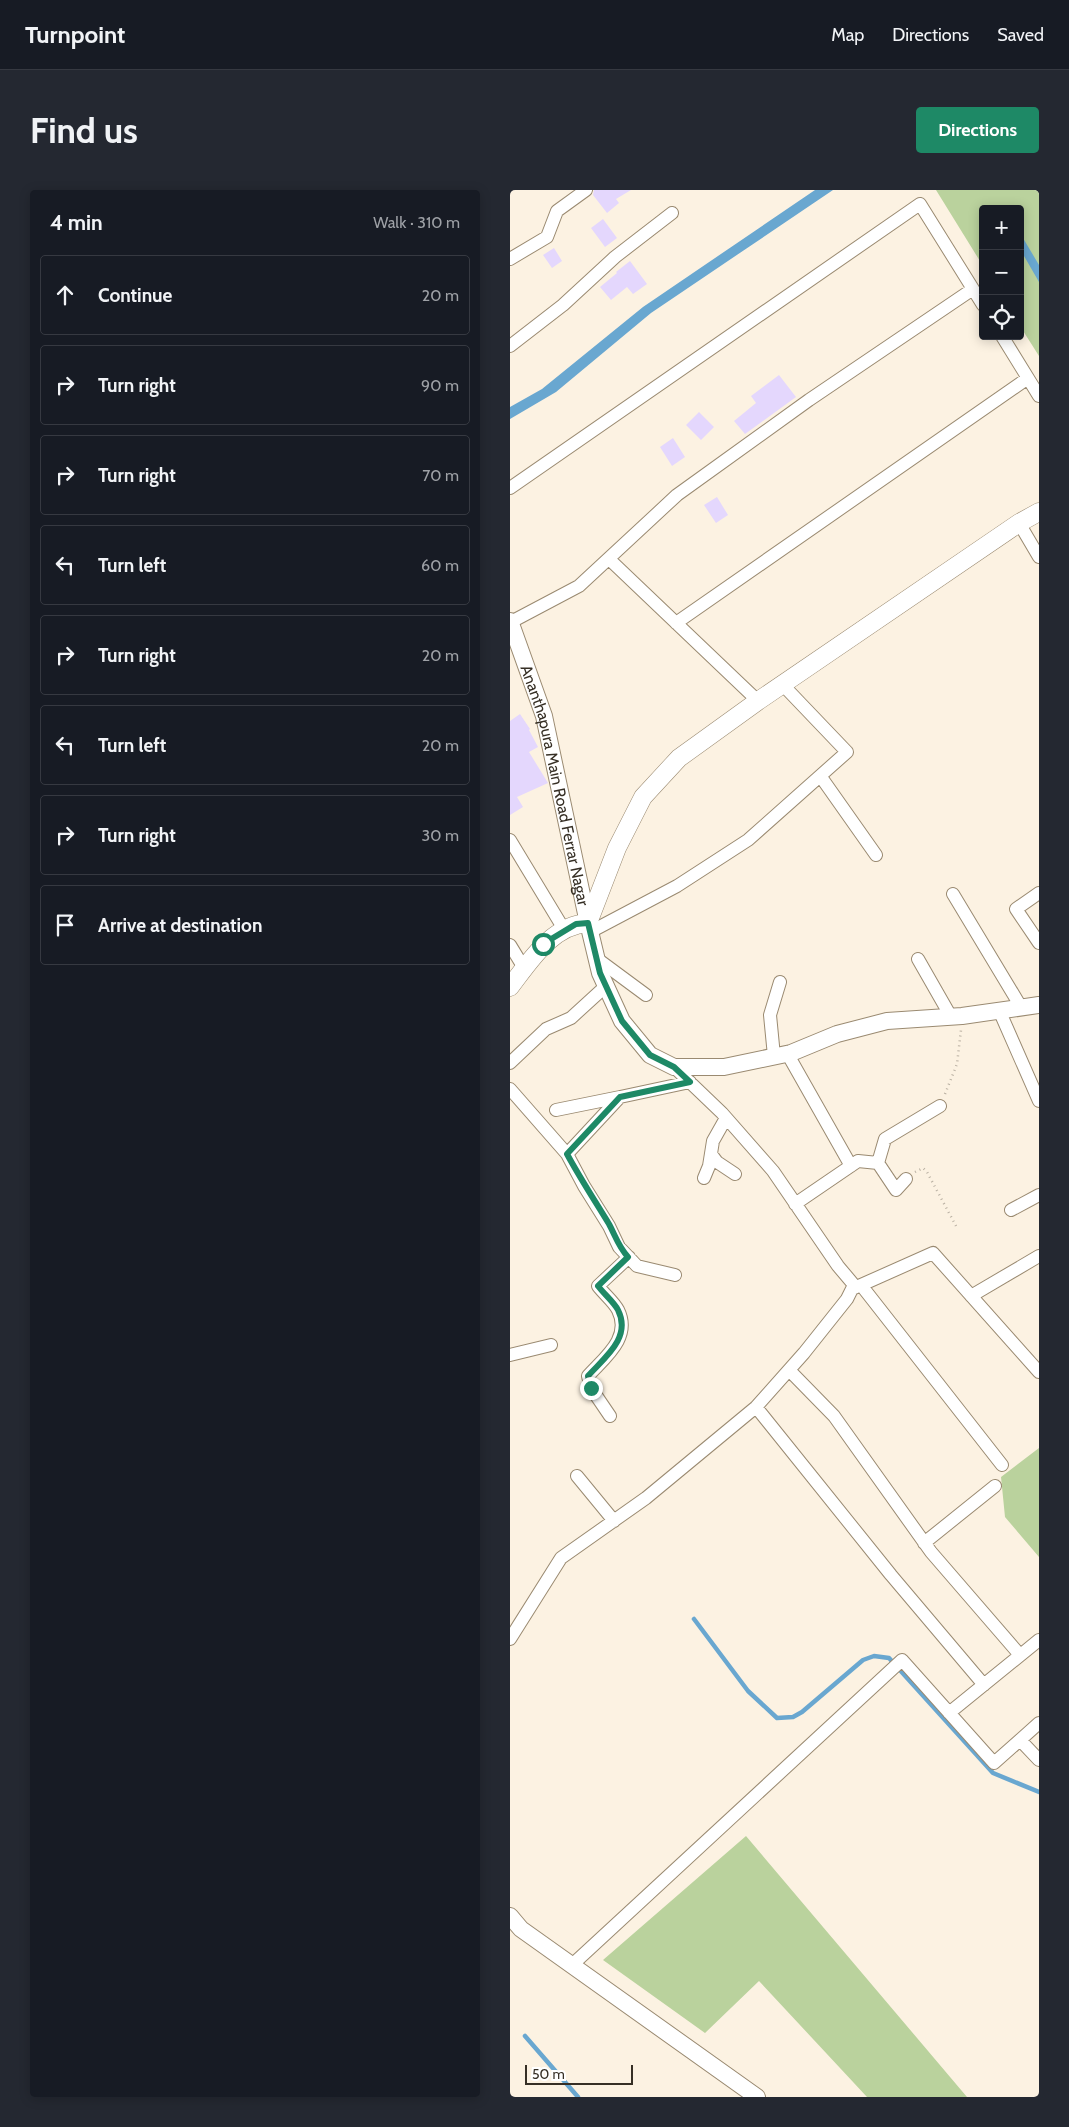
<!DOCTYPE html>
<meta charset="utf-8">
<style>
body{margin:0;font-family:Cabin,sans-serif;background:#242831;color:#f1f3f6}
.controls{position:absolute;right:15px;top:15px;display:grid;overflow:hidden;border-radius:5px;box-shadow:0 2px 12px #0003}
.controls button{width:45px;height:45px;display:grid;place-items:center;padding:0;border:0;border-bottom:1px solid #363941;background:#171b24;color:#f1f3f6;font:25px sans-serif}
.scale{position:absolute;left:15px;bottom:12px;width:108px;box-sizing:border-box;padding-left:5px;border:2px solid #362f25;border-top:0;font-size:14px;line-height:18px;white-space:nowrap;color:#362f25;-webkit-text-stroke:4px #fff;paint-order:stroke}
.stop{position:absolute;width:15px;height:15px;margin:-11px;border:4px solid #1e8966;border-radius:50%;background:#fff}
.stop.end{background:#1e8966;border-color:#fff;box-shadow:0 1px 5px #0008}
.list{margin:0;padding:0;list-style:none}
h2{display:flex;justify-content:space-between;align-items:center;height:65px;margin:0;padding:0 20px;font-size:21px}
h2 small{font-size:16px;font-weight:400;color:#9ea1a6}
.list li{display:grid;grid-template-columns:32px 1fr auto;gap:15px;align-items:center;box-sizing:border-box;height:80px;margin:0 10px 10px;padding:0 10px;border:1px solid #363941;border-radius:5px}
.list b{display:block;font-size:19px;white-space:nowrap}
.list em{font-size:16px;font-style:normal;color:#9ea1a6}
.icon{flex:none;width:28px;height:28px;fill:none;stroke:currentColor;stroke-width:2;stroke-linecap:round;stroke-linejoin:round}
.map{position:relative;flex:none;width:529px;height:1907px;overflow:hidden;border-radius:5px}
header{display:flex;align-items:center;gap:30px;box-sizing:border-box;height:70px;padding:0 25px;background:#171b24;border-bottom:1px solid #363941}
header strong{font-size:24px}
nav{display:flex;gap:28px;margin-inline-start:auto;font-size:18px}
.intro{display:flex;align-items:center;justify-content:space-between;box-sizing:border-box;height:120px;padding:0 30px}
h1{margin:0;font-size:35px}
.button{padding:12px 22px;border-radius:5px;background:#1e8966;color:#fff;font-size:18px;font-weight:700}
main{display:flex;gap:30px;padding:0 30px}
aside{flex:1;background:#171b24;border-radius:5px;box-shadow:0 2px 12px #0003}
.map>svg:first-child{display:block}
</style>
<header>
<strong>Turnpoint</strong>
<nav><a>Map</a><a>Directions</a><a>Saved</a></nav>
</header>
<div class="intro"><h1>Find us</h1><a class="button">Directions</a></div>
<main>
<aside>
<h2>4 min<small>Walk · 310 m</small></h2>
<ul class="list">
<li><svg class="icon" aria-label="ahead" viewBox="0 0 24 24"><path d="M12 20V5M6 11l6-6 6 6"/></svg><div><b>Continue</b></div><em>20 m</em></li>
<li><svg class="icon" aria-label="right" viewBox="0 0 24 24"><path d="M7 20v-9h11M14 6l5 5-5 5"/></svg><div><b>Turn right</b></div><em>90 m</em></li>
<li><svg class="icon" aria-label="right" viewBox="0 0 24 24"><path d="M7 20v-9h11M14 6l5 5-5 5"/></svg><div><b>Turn right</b></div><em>70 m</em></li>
<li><svg class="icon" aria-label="left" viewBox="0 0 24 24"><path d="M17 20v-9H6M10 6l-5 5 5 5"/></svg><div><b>Turn left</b></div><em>60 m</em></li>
<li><svg class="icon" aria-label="right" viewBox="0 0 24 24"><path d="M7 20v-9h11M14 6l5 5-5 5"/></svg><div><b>Turn right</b></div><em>20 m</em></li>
<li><svg class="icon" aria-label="left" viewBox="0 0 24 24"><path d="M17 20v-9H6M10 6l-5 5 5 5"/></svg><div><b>Turn left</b></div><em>20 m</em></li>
<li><svg class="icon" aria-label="right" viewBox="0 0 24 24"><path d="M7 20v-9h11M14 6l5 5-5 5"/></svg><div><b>Turn right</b></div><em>30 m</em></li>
<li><svg class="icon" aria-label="arrive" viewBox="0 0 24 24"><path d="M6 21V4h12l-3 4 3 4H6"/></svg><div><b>Arrive at destination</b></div></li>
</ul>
</aside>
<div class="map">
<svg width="529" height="1907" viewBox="0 0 529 1907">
<rect width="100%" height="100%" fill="#fcf2e2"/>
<!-- green -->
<path fill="#bad29d" d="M 426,0 L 529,0 L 529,166 L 510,136 L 510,19 L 473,19 L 473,76 Z
M 529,1258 L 529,1367 L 495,1327 L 491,1287 Z
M 236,1646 L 457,1907 L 357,1907 L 249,1791 L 195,1843 L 93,1770 Z"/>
<!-- water -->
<path fill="#69a7d0" d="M 305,0 L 323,0 L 141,123 L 46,202 L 0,229 L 0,217 L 32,199 L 133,117 Z
M 510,43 L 529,75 L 529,92 L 510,59 Z"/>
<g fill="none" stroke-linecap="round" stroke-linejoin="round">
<!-- stream -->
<path stroke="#69a7d0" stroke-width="4.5" d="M 184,1429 L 238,1501 L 267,1528 L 283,1527 L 292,1522 L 353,1470 L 364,1466 L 379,1468 L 483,1583 L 529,1602
M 15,1846 L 68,1907"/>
</g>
<!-- building -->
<path fill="#e4d7fd" d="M 84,0 L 121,0 L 106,9 L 109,13 L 97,23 L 83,5 Z
M 93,29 L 107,48 L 95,57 L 81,38 Z
M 44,58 L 52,71 L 42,78 L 33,65 Z
M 120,71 L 137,94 L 123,104 L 117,97 L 101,110 L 90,97 L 107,83 L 106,82 Z
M 269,185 L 286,207 L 235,244 L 224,231 L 246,213 L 241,206 Z
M 189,222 L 204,237 L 191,250 L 176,235 Z
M 163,248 L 175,267 L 162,276 L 150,257 Z
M 207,307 L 218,325 L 206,333 L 194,315 Z
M 10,524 L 20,539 L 19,540 L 28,557 L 19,562 L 38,593 L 7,607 L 13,617 L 0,625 L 0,531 Z"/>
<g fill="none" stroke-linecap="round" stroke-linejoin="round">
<!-- minor casing -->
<g stroke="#9a8a71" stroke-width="14">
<path id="minor" d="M 0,69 L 37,47 L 47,21 L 76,0
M 492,146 L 529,206
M 0,156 L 53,115 L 105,67 L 162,23
M 0,298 L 410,14 L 473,115
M 509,333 L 529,367
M 99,369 L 248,511
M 1,432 L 69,396 L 167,305 L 299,210 L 463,99
M 166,433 L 518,188
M 311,587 L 366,665
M 0,650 L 55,741
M 529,703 L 506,719 L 529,753
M 443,704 L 511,817
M 80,742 L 167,696 L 238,650 L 337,562 L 272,494
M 0,755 L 14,778
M 86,768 L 136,805
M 408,769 L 440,825
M 489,820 L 529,911
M 277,863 L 341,976
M 264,866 L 260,825 L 270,792
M 0,873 L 36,839 L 61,828 L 96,796
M 0,899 L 57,964 L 110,907 L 180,892
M 46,920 L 110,907
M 57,964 L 74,996 L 99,1036 L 109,1057 L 127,1076 L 165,1085
M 201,964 L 207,972 L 225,984
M 368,973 L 386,1000 L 396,989
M 194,988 L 199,976 L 203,951 L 216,928
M 285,1014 L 348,971 L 368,973 L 375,949 L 430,916
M 501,1020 L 529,1005
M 351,1095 L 492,1275
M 342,1099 L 423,1063 L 529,1182
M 461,1106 L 529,1066
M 0,1165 L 41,1155
M 279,1180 L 324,1226 L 421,1362 L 510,1465
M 246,1217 L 381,1385 L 474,1495
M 100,1226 L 81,1198 L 78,1186 C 94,1168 122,1148 108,1120 C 104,1112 94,1104 88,1096 L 119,1067
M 67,1286 L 104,1331
M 414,1353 L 485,1296
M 0,1449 L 51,1368 L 136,1308 L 246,1217 L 294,1163 L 337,1109 L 344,1095 L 328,1076 L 263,981 L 212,923 L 164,877
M 439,1523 L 529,1450
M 510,1550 L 529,1533
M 62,1775 L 392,1470 L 484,1573 L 510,1550 L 529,1570"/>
</g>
<!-- tertiary casing -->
<g stroke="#9a8a71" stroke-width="18">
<g id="tertiary">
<path id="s1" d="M 0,431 L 34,526 L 78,733 L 90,783 L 112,831 L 140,865 L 164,877 L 214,877 L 281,863 L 327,844 L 377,831 L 452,826 L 529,815"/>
<path d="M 0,1726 L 11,1739 L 247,1907"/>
</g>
</g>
<!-- secondary casing -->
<g stroke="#9a8a71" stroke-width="19">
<path id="secondary" d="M 0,797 C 20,771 42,735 78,733 L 107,658 L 133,607 L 169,568 L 248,511 L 509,333 L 529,322"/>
</g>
<!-- path -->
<path stroke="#bab1a3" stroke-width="2.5" stroke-dasharray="1 4" stroke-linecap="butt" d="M 435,904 L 447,874 L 451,840
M 405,982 L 413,978 L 417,982 L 446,1036"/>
<!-- minor -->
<use href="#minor" stroke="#fff" stroke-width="12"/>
<!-- tertiary -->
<use href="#tertiary" stroke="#fff" stroke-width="16"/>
<!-- secondary -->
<use href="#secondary" stroke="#fff" stroke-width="18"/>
</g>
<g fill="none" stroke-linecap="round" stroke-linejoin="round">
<!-- route -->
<path stroke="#1e8966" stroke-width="6" d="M 33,754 L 66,734 L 78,733 L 90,783 L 112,831 L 140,865 L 164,877 L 180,892 L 110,907 L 57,964 C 70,988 85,1011 99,1034 C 106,1047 108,1056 118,1067 L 88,1096 C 94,1104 104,1112 108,1120 C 122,1148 94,1168 78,1186 L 81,1198"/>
</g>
<g text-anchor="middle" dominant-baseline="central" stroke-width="4" stroke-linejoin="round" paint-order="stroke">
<!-- street labels -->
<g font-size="16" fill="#362f25" stroke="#fff">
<text stroke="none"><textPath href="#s1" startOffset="171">Ananthapura Main Road Ferrar Nagar</textPath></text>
</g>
</g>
</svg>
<div class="controls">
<button>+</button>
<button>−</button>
<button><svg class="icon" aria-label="locate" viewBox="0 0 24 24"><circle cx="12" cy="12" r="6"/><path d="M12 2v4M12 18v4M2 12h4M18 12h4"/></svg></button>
</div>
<div class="scale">50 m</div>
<div class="stop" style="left:33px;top:754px"></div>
<div class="stop end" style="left:81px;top:1198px"></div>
</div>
</main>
